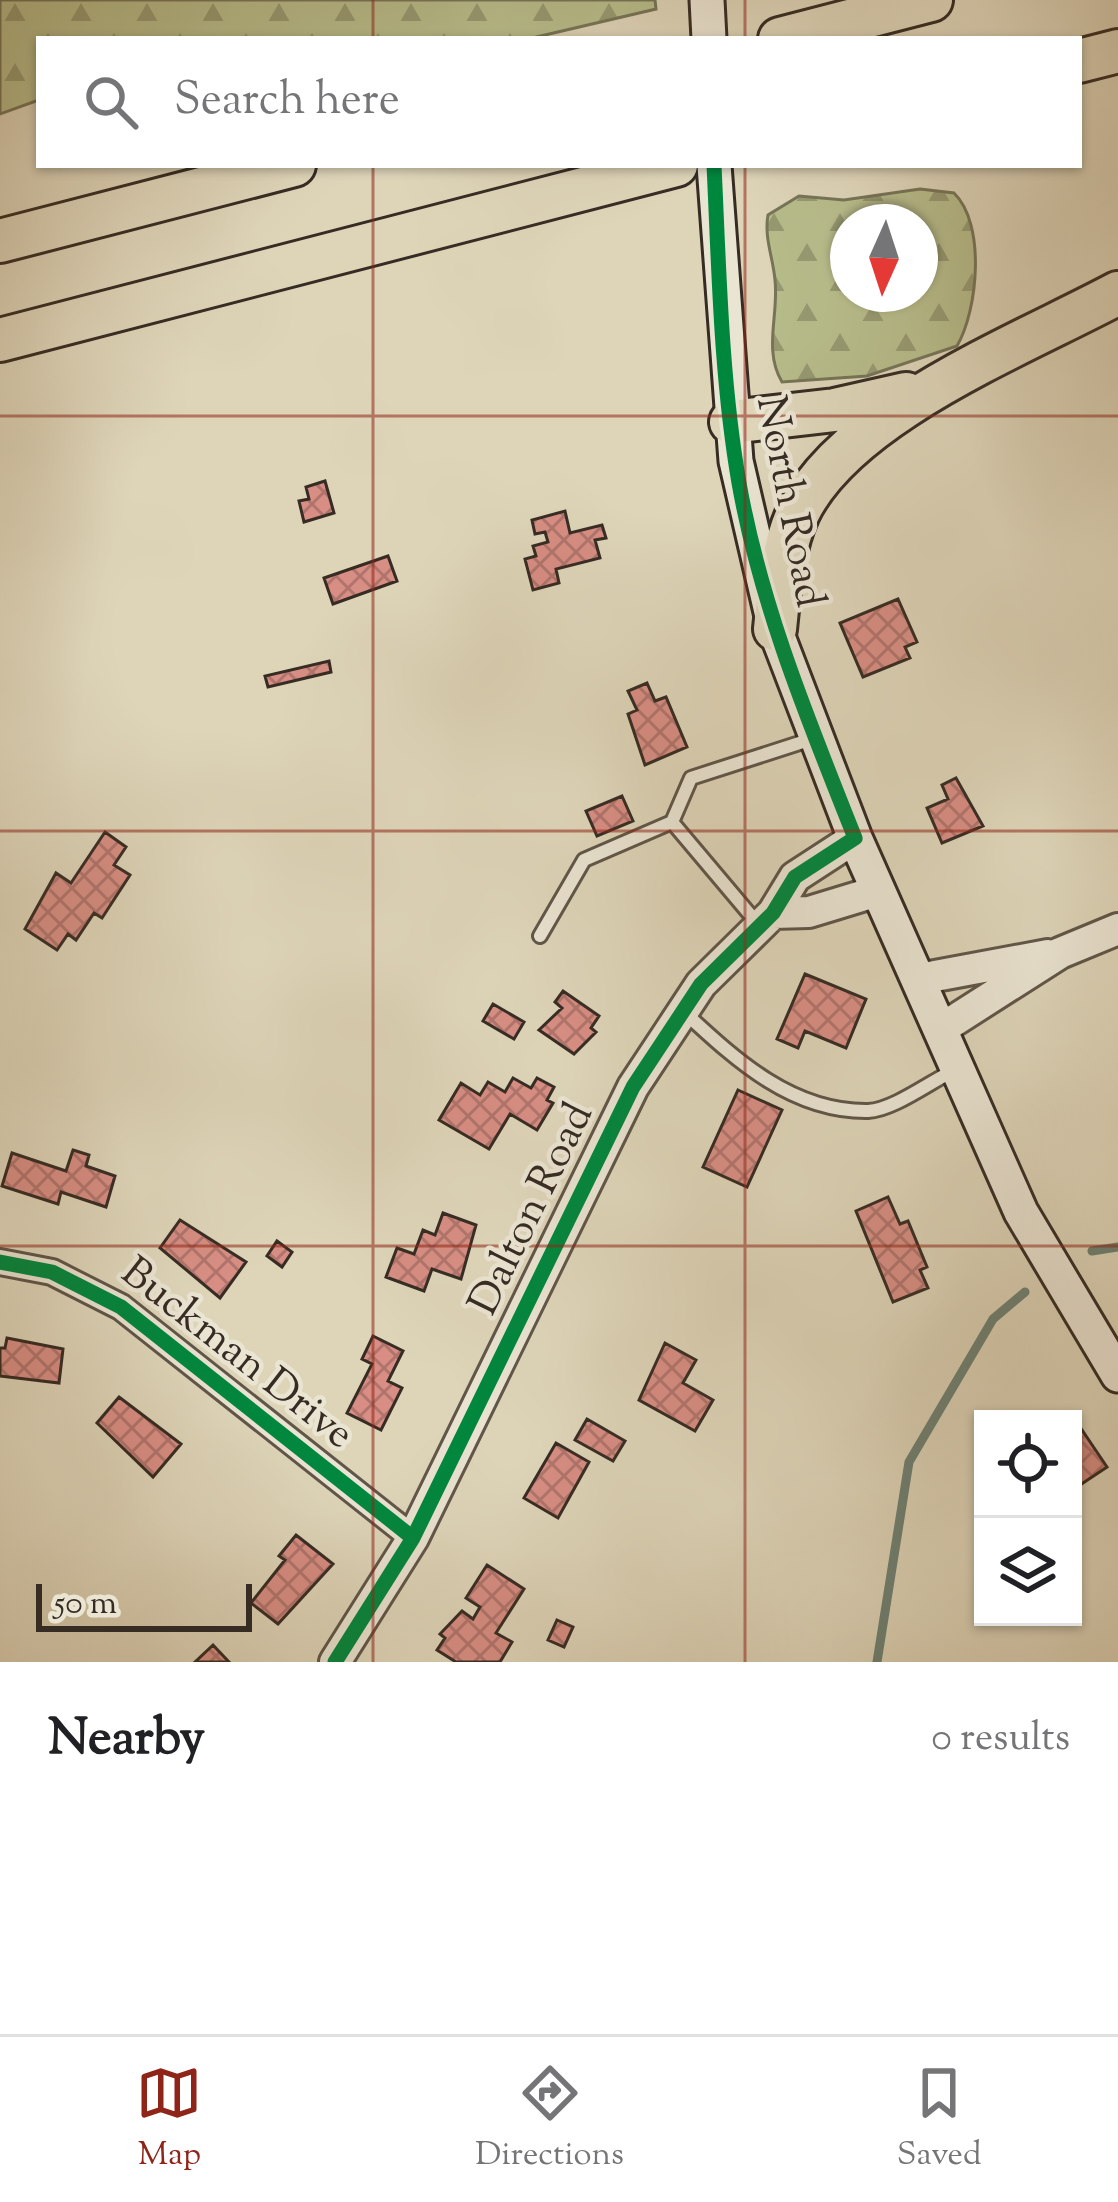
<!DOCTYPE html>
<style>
body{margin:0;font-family:"Sorts Mill Goudy",serif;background:#f2f2f2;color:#202124}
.controls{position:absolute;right:36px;bottom:36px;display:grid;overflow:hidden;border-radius:0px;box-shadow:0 3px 9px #0004}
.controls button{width:108px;height:108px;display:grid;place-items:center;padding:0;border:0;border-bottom:3px solid #e0e0e0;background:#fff;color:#202124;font:60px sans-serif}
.compass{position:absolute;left:830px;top:204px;width:108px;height:108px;border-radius:50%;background:#fff;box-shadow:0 3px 9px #0004;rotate:183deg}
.scale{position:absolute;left:36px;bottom:30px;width:216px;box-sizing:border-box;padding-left:12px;border:6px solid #362c24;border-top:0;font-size:33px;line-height:42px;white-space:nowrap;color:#362c24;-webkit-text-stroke:9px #eae4d2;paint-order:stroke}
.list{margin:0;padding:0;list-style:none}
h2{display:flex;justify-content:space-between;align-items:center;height:156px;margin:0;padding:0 48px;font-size:51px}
h2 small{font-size:39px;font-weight:400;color:#757577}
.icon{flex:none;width:66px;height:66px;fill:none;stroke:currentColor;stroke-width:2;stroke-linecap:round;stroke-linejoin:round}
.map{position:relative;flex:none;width:1118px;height:1662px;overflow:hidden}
.search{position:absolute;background:#fff;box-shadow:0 3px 9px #0004;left:36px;right:36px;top:36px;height:132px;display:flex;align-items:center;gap:30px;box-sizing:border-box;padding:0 42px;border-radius:0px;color:#757577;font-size:45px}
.sheet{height:372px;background:#fff}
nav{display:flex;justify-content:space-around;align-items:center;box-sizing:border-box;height:168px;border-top:3px solid #e0e0e0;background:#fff;font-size:33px;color:#757577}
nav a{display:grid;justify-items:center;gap:6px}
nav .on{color:#8f2418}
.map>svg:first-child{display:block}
</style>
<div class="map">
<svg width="1118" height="1662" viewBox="0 0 1118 1662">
<defs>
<pattern id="forest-firs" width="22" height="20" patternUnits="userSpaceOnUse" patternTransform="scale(3)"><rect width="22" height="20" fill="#b7bc8b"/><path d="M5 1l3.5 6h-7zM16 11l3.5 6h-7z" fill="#969971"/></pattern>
<pattern id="building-cross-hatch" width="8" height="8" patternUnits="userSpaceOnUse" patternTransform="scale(3)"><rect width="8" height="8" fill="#d88e84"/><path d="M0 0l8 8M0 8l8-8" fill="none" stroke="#b0746c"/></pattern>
</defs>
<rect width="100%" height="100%" fill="#ded5b9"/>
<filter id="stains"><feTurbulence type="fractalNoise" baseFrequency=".00167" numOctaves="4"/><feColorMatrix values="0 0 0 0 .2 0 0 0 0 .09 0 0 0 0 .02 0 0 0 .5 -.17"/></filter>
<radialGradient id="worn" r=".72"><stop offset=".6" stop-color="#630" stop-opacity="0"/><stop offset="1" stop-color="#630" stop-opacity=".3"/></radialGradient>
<!-- forest -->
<path fill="url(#forest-firs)" stroke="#767458" stroke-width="3" fill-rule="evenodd" d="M 0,0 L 655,0 L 656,9 L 528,39 L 39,39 L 39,100 L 0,114 Z
M 920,189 L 954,193 C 986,224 978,310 957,346 L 867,376 L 782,382 C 763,350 779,315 775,280 C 773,257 764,238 768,215 L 799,196 L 844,200 ZM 848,222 L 920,222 L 920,294 L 848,294 Z"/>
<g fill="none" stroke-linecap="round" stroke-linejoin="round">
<!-- stream -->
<path stroke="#6e8174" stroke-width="9" d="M 1092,1251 L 1118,1247
M 877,1662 L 909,1462 L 993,1319 L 1025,1292"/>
</g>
<!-- building -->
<path fill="url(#building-cross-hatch)" stroke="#362c24" stroke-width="3" d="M 325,481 L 334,513 L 304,522 L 299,501 L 309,499 L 306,487 Z
M 565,511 L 570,533 L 602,525 L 606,538 L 595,540 L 600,558 L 556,569 L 559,583 L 533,590 L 525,559 L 536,556 L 533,546 L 548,542 L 545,532 L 535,534 L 532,520 Z
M 388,556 L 397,581 L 333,604 L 324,578 Z
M 898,599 L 917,642 L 905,647 L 910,658 L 863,677 L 840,623 Z
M 329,661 L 331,672 L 268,687 L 265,676 Z
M 647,683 L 655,701 L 666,697 L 687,747 L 645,765 L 628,714 L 637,710 L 628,691 Z
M 956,778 L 983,826 L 942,843 L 927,808 L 948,799 L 942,785 Z
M 622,796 L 633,821 L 597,836 L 586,811 Z
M 105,832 L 126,847 L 114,865 L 130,875 L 102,918 L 94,913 L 76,940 L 68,934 L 57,950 L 25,929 L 56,873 L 71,883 Z
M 805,974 L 866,999 L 846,1048 L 805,1031 L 798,1048 L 777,1039 Z
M 563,991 L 599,1016 L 591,1028 L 596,1032 L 574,1054 L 539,1030 L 562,1008 L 555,1002 Z
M 493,1004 L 524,1022 L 514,1039 L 483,1021 Z
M 513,1078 L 531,1088 L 537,1078 L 554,1087 L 547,1100 L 553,1103 L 537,1130 L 510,1114 L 489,1149 L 439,1120 L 461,1083 L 480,1095 L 488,1082 L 505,1092 Z
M 738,1090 L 782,1110 L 747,1187 L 703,1167 Z
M 73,1150 L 89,1155 L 86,1166 L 115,1176 L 106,1207 L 61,1192 L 58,1204 L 2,1186 L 12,1153 L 66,1171 Z
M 888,1197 L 900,1224 L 908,1221 L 927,1267 L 920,1270 L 928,1288 L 893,1302 L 856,1211 Z
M 443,1213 L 476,1225 L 461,1279 L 432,1269 L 424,1291 L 386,1277 L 397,1248 L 414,1254 L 423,1230 L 435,1235 Z
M 180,1220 L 246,1262 L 220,1298 L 160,1248 Z
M 277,1241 L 292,1252 L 282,1267 L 267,1256 Z
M 373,1336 L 403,1351 L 388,1381 L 402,1388 L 381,1430 L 347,1413 L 372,1364 L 362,1359 Z
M 7,1338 L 63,1349 L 59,1383 L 0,1376 L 0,1348 L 5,1348 Z
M 665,1343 L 696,1360 L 683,1383 L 713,1400 L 695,1431 L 639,1400 Z
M 119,1397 L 181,1444 L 153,1477 L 97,1423 Z
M 587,1419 L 625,1441 L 613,1461 L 575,1440 Z
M 1078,1424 L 1107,1467 L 1074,1489 L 1073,1427 Z
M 556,1443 L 589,1462 L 558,1518 L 524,1498 Z
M 296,1535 L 333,1564 L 278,1624 L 251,1603 L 285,1560 L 279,1556 Z
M 487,1565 L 524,1589 L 496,1633 L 512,1642 L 500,1662 L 456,1662 L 437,1650 L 445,1638 L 440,1634 L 462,1611 L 473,1619 L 480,1607 L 466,1598 Z
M 557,1620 L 573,1627 L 564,1647 L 548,1640 Z
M 213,1645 L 229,1662 L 195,1662 Z"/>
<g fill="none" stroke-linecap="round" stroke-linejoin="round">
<!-- service casing -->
<g stroke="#605649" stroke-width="18">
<path id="service" d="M 672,822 L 691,778 L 815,738
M 540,936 L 584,860 L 672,822 L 758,924
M 683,1011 C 735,1059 791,1112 868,1111 C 893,1110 930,1082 953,1071"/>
</g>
<!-- minor casing -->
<g stroke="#605649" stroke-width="30">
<path id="minor" d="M 0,1262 L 52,1272 L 121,1307 L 413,1538"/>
</g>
<!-- tertiary casing -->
<g stroke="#605649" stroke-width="36">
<path id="tertiary" d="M 773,913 L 809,912 L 878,891
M 919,979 L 1048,955
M 941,1029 L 1060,953 L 1118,929
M 335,1662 L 413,1538 L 633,1087 L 701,984 L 773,913 L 795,877 L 855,838"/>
</g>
<!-- secondary casing -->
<g stroke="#362c24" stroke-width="39">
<path id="secondary" d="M 707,0 L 709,39
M 714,165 L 736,461 L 775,629 L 855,838 L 1021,1212 L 1118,1375"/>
</g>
<!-- motorway casing -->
<g stroke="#362c24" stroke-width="48">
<path id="motorway" d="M 780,39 L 931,0
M 1079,61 L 1118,51
M 0,241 L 294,165
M 0,340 L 676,165
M 731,422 L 835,410 L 906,394
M 775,629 C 779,591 782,548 798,513 C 846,413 1021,345 1118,293"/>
</g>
<!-- service -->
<use href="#service" stroke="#eae4d2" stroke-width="12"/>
<!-- minor -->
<use href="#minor" stroke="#eae4d2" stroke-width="24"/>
<!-- tertiary -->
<use href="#tertiary" stroke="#eae4d2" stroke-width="30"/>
<!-- secondary -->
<use href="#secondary" stroke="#eae4d2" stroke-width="33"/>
<!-- motorway -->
<use href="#motorway" stroke="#ded5b9" stroke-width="42"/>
<!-- cycleway casing -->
<g stroke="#eae4d2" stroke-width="22">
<path id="cycleway" d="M 0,1262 L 52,1272 L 121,1307 L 413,1538
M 335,1662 L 413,1538 L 633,1087 L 701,984 L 773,913 L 795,877 L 855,838 C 809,722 761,607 739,483 C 721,379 719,270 714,165"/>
</g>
<!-- cycleway -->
<use href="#cycleway" stroke="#00873e" stroke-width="15"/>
</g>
<!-- grid -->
<path fill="none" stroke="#8f2418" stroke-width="3" stroke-opacity="0.55" d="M 373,0 L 373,39M 745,0 L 745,39M 373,165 L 373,1662M 745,165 L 745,1662M 0,416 L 1118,416M 0,831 L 1118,831M 0,1246 L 1118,1246"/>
<g text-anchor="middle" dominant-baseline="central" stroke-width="9" stroke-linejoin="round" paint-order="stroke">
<!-- street labels -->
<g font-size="42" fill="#362c24" stroke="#eae4d2">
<text transform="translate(788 502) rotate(79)">North Road</text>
<text transform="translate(533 1210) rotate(-64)">Dalton Road</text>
<text transform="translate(236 1355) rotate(38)">Buckman Drive</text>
</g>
</g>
<rect width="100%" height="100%" filter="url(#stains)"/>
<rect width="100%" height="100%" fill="url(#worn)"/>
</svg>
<div class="controls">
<button><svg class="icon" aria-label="locate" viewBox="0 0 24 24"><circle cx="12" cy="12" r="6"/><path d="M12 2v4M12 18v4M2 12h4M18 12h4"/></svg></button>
<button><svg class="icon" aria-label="layers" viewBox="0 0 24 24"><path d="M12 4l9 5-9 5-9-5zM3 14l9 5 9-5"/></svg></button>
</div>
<svg class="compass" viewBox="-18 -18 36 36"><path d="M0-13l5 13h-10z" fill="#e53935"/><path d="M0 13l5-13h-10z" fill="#757577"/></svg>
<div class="scale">50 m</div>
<div class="search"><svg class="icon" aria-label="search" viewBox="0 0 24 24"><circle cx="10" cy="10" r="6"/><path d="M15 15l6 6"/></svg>Search here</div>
</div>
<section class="sheet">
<h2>Nearby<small>0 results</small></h2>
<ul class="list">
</ul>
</section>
<nav>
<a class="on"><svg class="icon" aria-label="map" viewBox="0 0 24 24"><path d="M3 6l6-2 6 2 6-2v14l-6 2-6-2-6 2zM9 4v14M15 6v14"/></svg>Map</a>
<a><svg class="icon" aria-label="directions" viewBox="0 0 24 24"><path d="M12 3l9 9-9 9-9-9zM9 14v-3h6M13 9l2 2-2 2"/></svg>Directions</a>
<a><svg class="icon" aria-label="saved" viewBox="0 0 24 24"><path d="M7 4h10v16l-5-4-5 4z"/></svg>Saved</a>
</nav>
